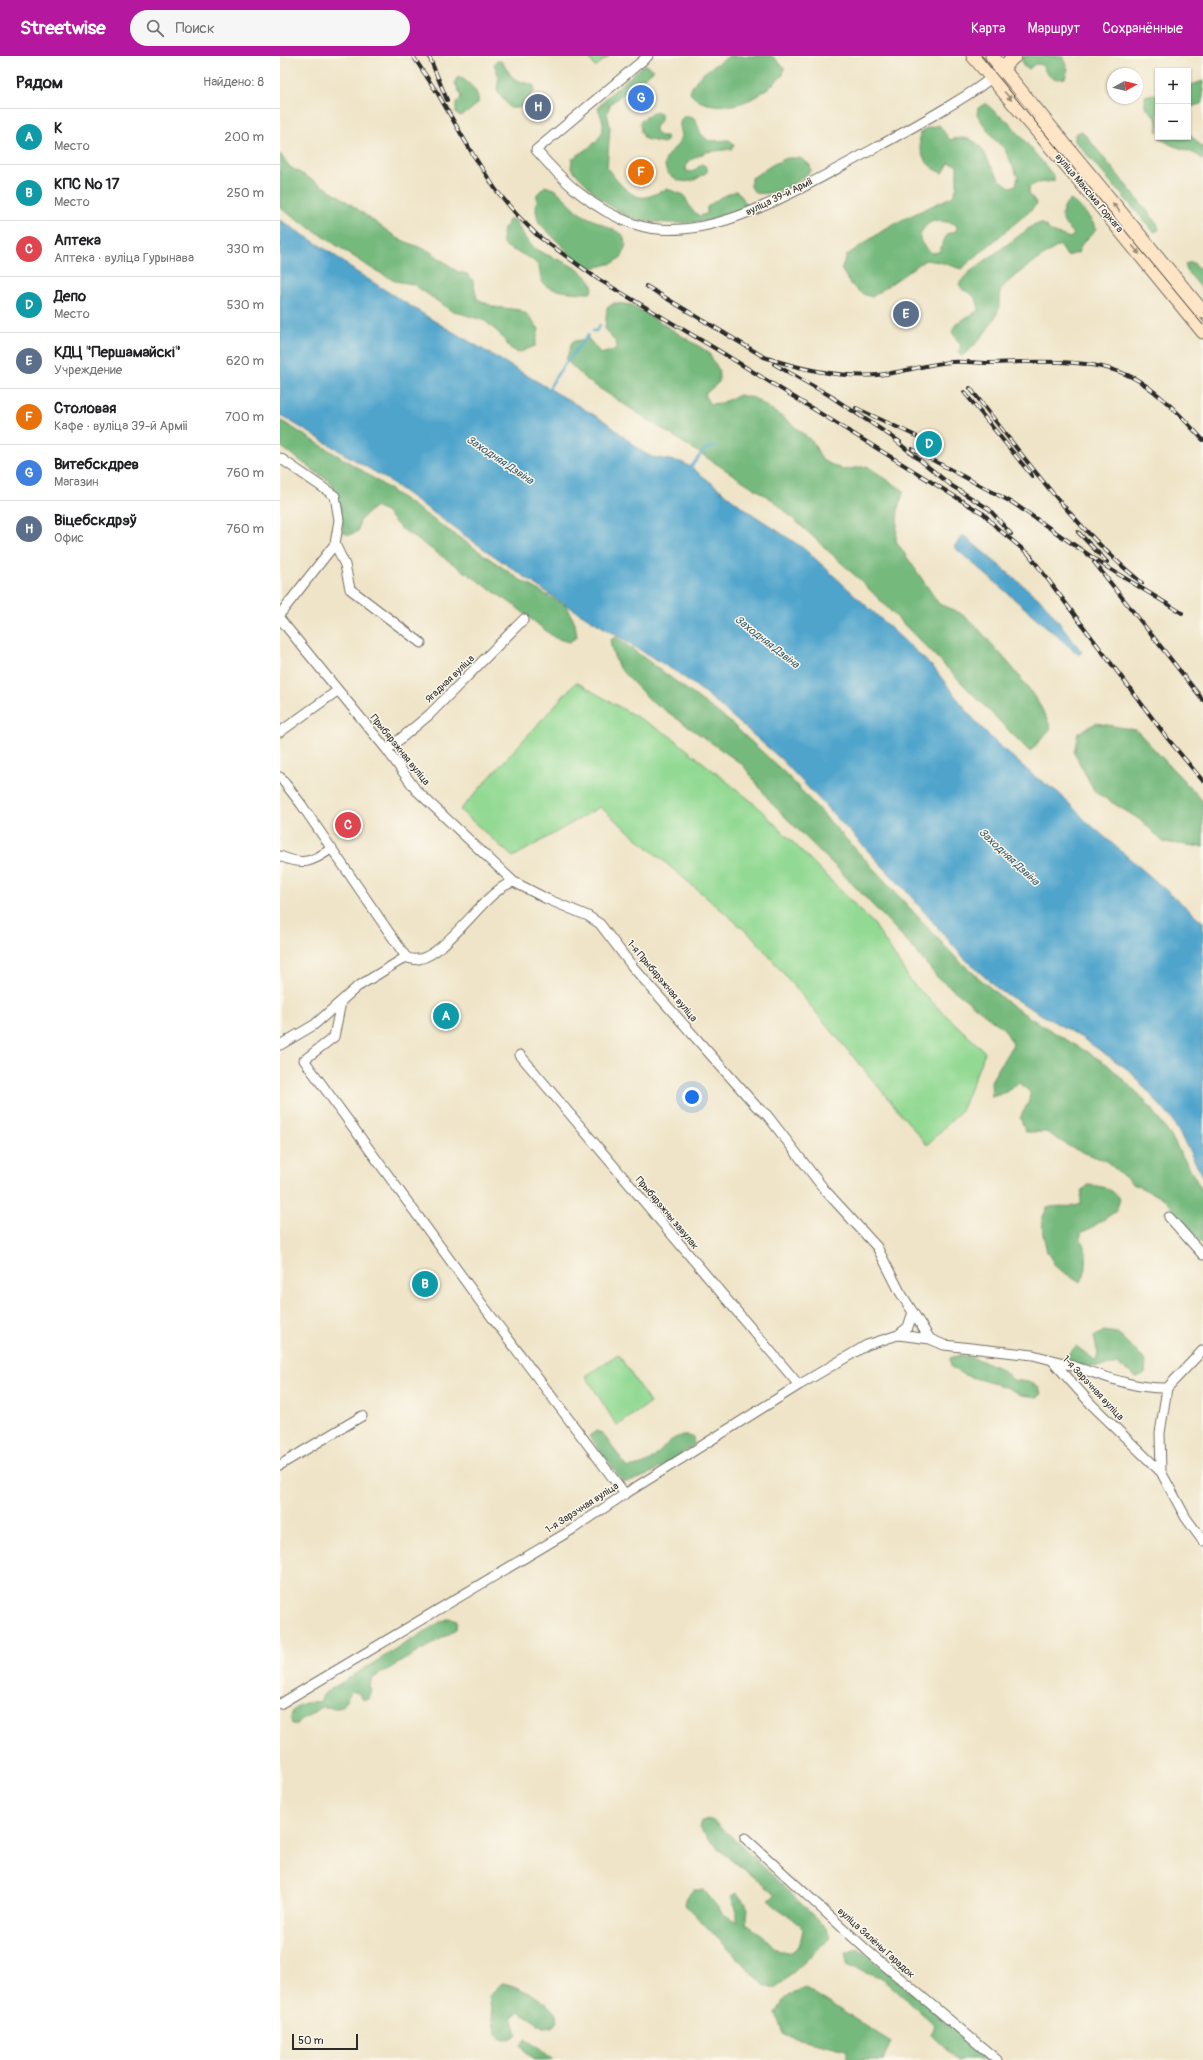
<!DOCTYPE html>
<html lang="ru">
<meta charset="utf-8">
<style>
body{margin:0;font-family:Pangolin,sans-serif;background:#f6f6f6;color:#202124}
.controls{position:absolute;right:12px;top:12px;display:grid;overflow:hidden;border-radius:0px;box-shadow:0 1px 3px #0004}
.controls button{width:36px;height:36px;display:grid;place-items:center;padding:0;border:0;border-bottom:1px solid #e0e0e0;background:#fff;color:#202124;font:20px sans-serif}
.compass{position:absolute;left:827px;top:12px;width:36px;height:36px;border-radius:50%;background:#fff;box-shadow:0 1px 3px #0004;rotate:82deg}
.scale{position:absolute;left:12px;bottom:10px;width:66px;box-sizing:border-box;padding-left:4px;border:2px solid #2b2b2b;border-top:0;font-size:11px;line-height:14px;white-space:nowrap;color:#2b2b2b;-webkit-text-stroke:3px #fbf7ec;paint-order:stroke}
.you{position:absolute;left:412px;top:1041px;width:14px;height:14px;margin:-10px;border:3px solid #fff;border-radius:50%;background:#1a73e8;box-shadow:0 0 0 6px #1a73e833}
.badge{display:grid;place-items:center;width:26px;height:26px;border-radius:50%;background:#b5179e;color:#fff;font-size:13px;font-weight:700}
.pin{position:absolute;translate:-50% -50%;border:2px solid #fff;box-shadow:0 1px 4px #0006}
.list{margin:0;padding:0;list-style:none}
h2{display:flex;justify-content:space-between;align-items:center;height:52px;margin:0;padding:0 16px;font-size:17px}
h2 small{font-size:13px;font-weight:400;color:#757577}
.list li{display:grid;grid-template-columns:26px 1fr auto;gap:12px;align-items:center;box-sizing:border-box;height:56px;padding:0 16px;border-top:1px solid #e0e0e0}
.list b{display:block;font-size:15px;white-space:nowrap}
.list p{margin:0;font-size:13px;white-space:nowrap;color:#757577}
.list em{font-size:13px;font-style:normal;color:#757577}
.icon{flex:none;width:22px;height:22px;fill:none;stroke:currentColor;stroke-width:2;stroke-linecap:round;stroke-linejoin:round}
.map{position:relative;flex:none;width:923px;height:2004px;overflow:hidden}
header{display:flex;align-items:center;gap:24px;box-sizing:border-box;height:56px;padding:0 20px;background:#b5179e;color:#fff}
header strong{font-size:19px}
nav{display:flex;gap:22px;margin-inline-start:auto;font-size:14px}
.search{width:280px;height:36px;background:#f6f6f6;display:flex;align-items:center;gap:10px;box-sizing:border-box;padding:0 14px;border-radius:22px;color:#757577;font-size:15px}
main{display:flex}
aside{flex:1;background:#fff}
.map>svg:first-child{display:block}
</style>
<header>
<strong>Streetwise</strong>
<div class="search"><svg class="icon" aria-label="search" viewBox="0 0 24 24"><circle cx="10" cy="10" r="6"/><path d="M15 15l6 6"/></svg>Поиск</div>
<nav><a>Карта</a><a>Маршрут</a><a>Сохранённые</a></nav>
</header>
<main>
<aside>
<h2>Рядом<small>Найдено: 8</small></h2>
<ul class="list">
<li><span class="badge" style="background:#0f9aa8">A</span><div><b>К</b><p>Место</p></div><em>200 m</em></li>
<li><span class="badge" style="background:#0f9aa8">B</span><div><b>КПС № 17</b><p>Место</p></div><em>250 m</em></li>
<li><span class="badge" style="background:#e0444e">C</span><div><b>Аптека</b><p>Аптека · вуліца Гурынава</p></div><em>330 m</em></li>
<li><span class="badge" style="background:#0f9aa8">D</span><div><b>Депо</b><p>Место</p></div><em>530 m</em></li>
<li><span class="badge" style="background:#5c6f8a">E</span><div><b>КДЦ &quot;Першамайскі&quot;</b><p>Учреждение</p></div><em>620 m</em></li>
<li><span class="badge" style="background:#e8710a">F</span><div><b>Столовая</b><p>Кафе · вуліца 39-й Арміі</p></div><em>700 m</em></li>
<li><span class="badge" style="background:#3f7fe0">G</span><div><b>Витебскдрев</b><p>Магазин</p></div><em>760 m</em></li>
<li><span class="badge" style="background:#5c6f8a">H</span><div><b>Віцебскдрэў</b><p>Офис</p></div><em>760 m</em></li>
</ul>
</aside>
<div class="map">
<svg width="923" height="2004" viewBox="0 0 923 2004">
<rect width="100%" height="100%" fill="#fbf7ec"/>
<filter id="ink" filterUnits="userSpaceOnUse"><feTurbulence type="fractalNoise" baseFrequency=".025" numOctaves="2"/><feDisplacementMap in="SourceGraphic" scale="8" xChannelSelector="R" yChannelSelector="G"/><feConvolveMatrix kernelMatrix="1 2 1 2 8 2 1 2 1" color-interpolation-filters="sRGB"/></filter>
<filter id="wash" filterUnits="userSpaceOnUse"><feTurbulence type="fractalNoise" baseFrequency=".012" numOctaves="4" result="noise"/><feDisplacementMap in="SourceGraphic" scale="16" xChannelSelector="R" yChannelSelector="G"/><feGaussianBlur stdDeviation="0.9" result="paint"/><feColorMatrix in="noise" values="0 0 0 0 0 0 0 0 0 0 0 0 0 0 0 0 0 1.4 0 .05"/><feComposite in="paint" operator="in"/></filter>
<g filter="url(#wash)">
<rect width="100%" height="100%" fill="#efe4c7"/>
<!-- green -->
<path fill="#92d993" stroke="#5e825f" d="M 308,0 L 329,0 L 315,11 Z
M 296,626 L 390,680 L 476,749 L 594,868 L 632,927 L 705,996 L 681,1055 L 647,1089 L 473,881 L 320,751 L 233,801 L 180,754 Z
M 338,1298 L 370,1347 L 337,1370 L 306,1320 Z"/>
<!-- forest -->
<path fill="#75b97d" stroke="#507254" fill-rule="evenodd" d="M 449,0 L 491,0 L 495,2 L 504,12 L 503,19 C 483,38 463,53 434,49 C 424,48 416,45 410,37 C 414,19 435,10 449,0 Z
M 745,0 L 782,0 L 788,13 L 785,22 C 772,25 767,20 762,9 L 755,8 L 749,13 L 743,10 L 742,2 Z
M 217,5 L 221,5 C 226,11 231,23 239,25 C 245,27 249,27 254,30 L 255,35 L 239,52 L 230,52 L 217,34 L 219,21 L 214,8 Z
M 365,8 L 374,14 L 331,47 L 327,57 L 330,71 L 327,112 C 336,123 350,144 366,141 C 373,140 380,135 387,133 L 404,139 L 411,153 L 419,160 L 427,158 L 427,151 L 441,141 L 456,135 L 460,138 L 466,148 L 463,154 C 455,157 448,160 440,162 C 414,169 365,170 341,157 C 321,146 306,128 291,112 L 292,103 C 303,95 322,86 323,71 C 324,65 320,58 318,52 L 326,42 Z
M 179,20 C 188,27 200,34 198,47 L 188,56 L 180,60 L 176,58 L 176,46 L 180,44 L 181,39 L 175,27 L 176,23 Z
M 923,25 L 923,47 L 911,51 L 908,60 L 908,30 Z
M 873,38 L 878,40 L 878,76 L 876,62 L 865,50 L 865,40 Z
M 706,47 L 717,58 L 729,66 L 774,120 L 774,125 L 757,127 L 749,131 L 749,137 L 757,148 L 752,153 L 681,213 L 660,206 L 645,204 L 592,241 C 575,237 570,227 561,213 L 567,199 L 611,169 L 673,140 L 677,131 L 677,109 L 669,107 L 663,117 C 645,111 638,96 640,77 L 647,72 L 659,69 L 670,84 C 704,74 703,104 720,123 C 722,126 726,128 730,131 L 736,129 L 738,121 L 724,92 L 714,83 L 697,59 L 698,52 ZM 653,164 L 673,167 L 677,170 L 676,175 L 667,178 L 659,196 L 652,197 C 635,185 637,176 653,164 Z
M 376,55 L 381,57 L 381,64 L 375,71 L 375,75 L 379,80 L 386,80 L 388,84 L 384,87 L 365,83 L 361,76 L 360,66 L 366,60 Z
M 405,59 L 415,63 L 421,78 L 429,85 L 449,84 L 454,88 L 452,93 L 426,96 L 407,106 L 406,115 L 412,116 L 422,108 L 427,111 L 427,116 C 422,119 416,124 411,125 C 398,128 381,118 386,103 C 388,95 398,92 400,84 C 405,73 394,70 405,59 Z
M 802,75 L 877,167 L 879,174 L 874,176 L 795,85 L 795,78 Z
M 908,76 L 923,92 L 923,104 C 912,92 893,94 879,81 L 908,81 Z
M 0,98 L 10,111 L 58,139 L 117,182 L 151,196 L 178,216 L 187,218 L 193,225 L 197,243 L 214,251 L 240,254 L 248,259 L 259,273 L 255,290 L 238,297 L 230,292 L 219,277 L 205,265 L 170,254 L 133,228 L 115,225 L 91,212 L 0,152 Z
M 507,102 L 520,102 L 530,109 L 531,115 C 516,128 495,140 475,137 L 470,129 L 472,122 L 492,109 Z
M 265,130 L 276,134 L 301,158 L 342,178 L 346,188 L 342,201 L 333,207 L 313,212 L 300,208 L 259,167 L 256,155 L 257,138 Z
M 790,144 C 800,150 813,163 816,174 L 802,188 L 798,197 L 787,200 L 780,189 C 767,197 728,222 721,234 C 718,240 720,249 718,255 C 714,267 692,295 681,300 L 678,297 L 681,290 L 672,276 L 676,268 L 699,254 C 698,244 693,237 683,234 L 679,228 L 687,218 L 755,168 L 762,167 L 772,176 L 790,182 L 794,178 C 781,166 777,158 790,144 Z
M 230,163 L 235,164 C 241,176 247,188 259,195 C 274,203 311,213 313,233 L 310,237 C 300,237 265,236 262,225 C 259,217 261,212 255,206 C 245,197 232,196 223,188 L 223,174 Z
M 912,206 L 923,215 L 923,234 L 907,215 L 905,208 Z
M 334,247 L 352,249 L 428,296 L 439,314 L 439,326 L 425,338 L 429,348 L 441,347 L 459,339 L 474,342 L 508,365 L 533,386 L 542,404 L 563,414 L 587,410 L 624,435 L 618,452 L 616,485 L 659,548 L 680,557 L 696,570 L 732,611 L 759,647 L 771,672 L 750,696 L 580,524 L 494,445 L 308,325 L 286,304 L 292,286 L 308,282 L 321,298 L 337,293 L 336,286 L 325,273 L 327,252 Z
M 0,364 L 83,415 L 239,523 L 286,550 L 295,567 L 297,581 L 289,586 L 275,582 L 235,550 L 119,471 L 106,456 L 94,451 L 80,464 L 78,475 L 69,479 L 63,476 L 60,445 L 51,427 L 0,390 Z
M 336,581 L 449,665 L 507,719 L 677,903 L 728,947 L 752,963 L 827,1008 L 864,1043 L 892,1082 L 923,1136 L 923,1189 L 885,1143 L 853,1128 L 826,1105 L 792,1092 L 766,1076 L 746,1076 L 740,1062 L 749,1045 L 750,1036 L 739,1027 L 726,1036 L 712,1041 L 711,1025 L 733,988 L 724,973 L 658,922 L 626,884 L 561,816 L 492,748 L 463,709 L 369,643 L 339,612 L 332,595 L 330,584 Z
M 816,667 L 856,674 L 923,745 L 923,791 L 883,786 L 862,765 L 815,736 L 794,697 L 798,677 Z
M 808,1129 C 822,1130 831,1132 840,1143 L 836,1155 L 811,1172 L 801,1177 C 800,1186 804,1188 806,1196 C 807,1206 806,1219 800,1227 L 776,1211 L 767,1196 L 763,1178 L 762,1163 L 767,1152 C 780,1148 791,1153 800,1148 L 802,1135 Z
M 824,1275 L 837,1277 L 866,1305 L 865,1318 L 856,1321 L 837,1308 C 819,1311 803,1313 787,1302 L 789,1297 L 796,1290 L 816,1305 L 818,1298 L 814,1281 Z
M 680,1299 C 698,1303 722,1309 733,1324 L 748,1326 L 759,1331 L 761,1339 L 757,1341 L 741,1339 L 726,1331 L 687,1320 L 671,1311 L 670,1302 Z
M 316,1375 L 322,1377 L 348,1412 C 353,1411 359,1410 364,1408 C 383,1401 386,1374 413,1381 L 414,1389 C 395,1401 366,1426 343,1425 L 309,1380 Z
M 170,1562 L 177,1564 L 176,1574 L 93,1622 L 90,1630 L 92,1635 L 89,1643 L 84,1644 L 78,1637 L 71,1635 C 60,1658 63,1651 41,1651 L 17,1668 L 12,1668 C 7,1649 26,1645 40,1646 L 43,1638 L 162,1565 Z
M 432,1764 L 457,1785 L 547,1873 L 550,1882 L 503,1926 L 494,1932 L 484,1929 L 405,1849 L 407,1841 L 413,1834 L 424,1834 L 443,1858 L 457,1866 L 457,1856 L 451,1841 L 457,1837 L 468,1852 L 466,1868 C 472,1872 478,1876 484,1881 C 489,1885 493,1891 498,1894 C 515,1904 522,1885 523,1872 C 513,1860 495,1853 489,1844 L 495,1839 L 439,1793 L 420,1774 L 421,1765 Z
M 579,1893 L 711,2004 L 677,2004 L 651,1979 L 655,1969 L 601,1921 L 568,1910 L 565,1897 Z
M 222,1927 C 234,1928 268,1945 275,1956 C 276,1958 276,1962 277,1965 L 272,1972 L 263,1971 L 239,1955 L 232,1961 L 237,1978 L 230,1984 L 221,1982 L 215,1976 L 209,1940 Z
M 524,1931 L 611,1986 L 603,2004 L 567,2004 L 567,1994 L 503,1979 L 496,1957 L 506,1941 Z
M 245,1983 L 261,1993 L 273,2004 L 253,2004 L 241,1989 Z"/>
<!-- water -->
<path fill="#50a4cc" stroke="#3e687c" d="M 0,164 L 53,198 L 75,215 L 151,263 L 326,366 L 364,397 L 372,401 L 401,406 L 411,411 L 465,453 L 523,492 L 540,507 L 654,612 L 690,659 L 711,682 L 754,720 L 779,737 L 805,764 L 923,866 L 923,1120 L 891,1062 L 850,1015 L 802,982 L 719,934 L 683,901 L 628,837 L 501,703 L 424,636 L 398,617 L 275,542 L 194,486 L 108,424 L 0,359 Z
M 683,479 L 764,547 L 802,596 L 799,599 L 674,491 Z"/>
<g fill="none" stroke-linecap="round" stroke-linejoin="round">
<!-- stream -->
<path stroke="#50a4cc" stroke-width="2.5" d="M 313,275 L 316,275 L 320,269
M 269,333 C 278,313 295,297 308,279
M 411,411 L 425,393 L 436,390"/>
</g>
</g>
<g filter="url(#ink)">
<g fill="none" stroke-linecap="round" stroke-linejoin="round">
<!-- street casing -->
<g stroke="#706c62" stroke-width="11">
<path id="street" d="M 368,0 L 256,94 C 283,125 313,154 354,168 C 424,192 517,134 577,102 C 606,86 636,70 664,53 C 681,43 697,34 712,21
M 0,402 L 55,440 L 59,464 L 55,488 L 65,509 L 70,533 L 141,587
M 0,558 L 55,488
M 0,563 L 107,694 L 136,734 L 234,826 L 267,843 L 308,860 L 320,868 L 352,910 L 476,1050 L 487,1059 L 544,1133 L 597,1191 L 620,1236 L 650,1283
M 0,676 L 57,635
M 107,694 L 149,659 L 244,563
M 0,721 L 21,748 L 126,901
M 0,800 C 23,810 33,806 52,792
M 61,946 L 54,981 L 24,1004 L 202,1248 L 345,1438
M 0,989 L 34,969 L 77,931 L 126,901 C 157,919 204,831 234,826
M 240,999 L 519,1329
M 889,1161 L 923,1199
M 618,1279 L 628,1271 L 633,1256
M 773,1304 C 811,1314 847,1333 887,1332 L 923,1294
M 0,1409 L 82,1360
M 881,1416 L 880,1377 L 887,1332
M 0,1648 L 293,1473 L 345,1438 L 519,1329 L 587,1289 L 618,1279 L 650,1283 L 664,1289 L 753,1299 L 772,1304 L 811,1348 L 881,1416 L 906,1462 L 923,1485
M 465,1782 L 590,1897 L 717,2004"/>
</g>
<!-- secondary casing -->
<g stroke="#706c62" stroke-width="15">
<path id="secondary" d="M 693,0 L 798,123 L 923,276
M 712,0 L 923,256
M 715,18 L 735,0"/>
</g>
<!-- street -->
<use href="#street" stroke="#fff" stroke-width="9"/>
<!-- secondary -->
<use href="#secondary" stroke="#fee5c5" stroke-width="13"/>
<!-- tram -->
<path stroke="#2b2b2b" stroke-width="1" d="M 701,0 L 923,269"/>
<!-- rail casing -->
<g stroke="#2b2b2b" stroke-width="4">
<path id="rail" d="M 133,0 L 158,38 L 192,97 L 216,134 L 237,159 L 258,180 L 318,223 L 441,296 L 692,451 L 704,458 L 717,472 L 751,500
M 149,0 L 167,44
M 366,230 L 484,301 C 520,313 558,322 597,319 C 622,317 646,308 671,306 C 683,305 695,307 707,307 C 754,306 818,300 859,325 C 883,340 904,363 923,384
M 494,308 L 554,342
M 690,332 C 744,401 793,471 862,527
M 684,336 L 752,420
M 550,340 L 620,386
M 576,352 L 636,380
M 615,384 L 672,430 L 709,453 L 731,478
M 632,393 L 733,447 L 825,510 L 902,557
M 798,476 L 827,506
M 748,497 L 888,683 L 923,725
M 814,506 L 923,644"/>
</g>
<!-- rail -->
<use href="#rail" stroke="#fbf7ec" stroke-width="2.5" stroke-dasharray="8" stroke-linecap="butt"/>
</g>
<!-- one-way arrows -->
<defs><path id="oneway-solid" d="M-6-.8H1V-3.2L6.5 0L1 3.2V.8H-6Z"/></defs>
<g fill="#948878">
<use href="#oneway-solid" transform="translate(728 40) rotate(50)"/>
<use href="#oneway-solid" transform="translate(836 151) rotate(-129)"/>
<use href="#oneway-solid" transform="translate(856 194) rotate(51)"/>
</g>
</g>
<g text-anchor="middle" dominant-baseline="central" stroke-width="3" stroke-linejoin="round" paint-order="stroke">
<!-- street labels -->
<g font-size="10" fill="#2b2b2b" stroke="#fbf7ec">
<text transform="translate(809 137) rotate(50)">вуліца Максіма Горкага</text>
<text transform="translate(499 141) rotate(-26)">вуліца 39-й Арміі</text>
<text transform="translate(170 623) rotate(-44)">Ягадная вуліца</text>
<text transform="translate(120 694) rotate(51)">Прыбярэжная вуліца</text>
<text transform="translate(382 925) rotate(50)">1-я Прыбярэжная вуліца</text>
<text transform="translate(387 1157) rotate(50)">Прыбярэжны завулак</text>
<text transform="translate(813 1332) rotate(47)">1-я Зарэчная вуліца</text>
<text transform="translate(302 1452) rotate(-33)">1-я Зарэчная вуліца</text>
<text transform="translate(596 1887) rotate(42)">вуліца Зялёны Гарадок</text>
</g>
<!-- water labels -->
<g font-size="11" font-style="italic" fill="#3a5b6b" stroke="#fbf7ec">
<text transform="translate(220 404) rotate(34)">Заходняя Дзвіна</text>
<text transform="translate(487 586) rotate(38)">Заходняя Дзвіна</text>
<text transform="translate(729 801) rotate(43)">Заходняя Дзвіна</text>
</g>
</g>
</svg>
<div class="controls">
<button>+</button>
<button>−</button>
</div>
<svg class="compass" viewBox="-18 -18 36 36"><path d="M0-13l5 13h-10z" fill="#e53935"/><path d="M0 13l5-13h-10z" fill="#757577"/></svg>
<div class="scale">50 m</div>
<div class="you"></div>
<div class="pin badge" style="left:166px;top:960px;background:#0f9aa8">A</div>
<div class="pin badge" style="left:145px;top:1228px;background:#0f9aa8">B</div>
<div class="pin badge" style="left:68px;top:769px;background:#e0444e">C</div>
<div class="pin badge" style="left:649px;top:388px;background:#0f9aa8">D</div>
<div class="pin badge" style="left:626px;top:258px;background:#5c6f8a">E</div>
<div class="pin badge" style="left:361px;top:116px;background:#e8710a">F</div>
<div class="pin badge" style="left:361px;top:42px;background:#3f7fe0">G</div>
<div class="pin badge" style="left:258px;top:51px;background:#5c6f8a">H</div>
</div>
</main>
